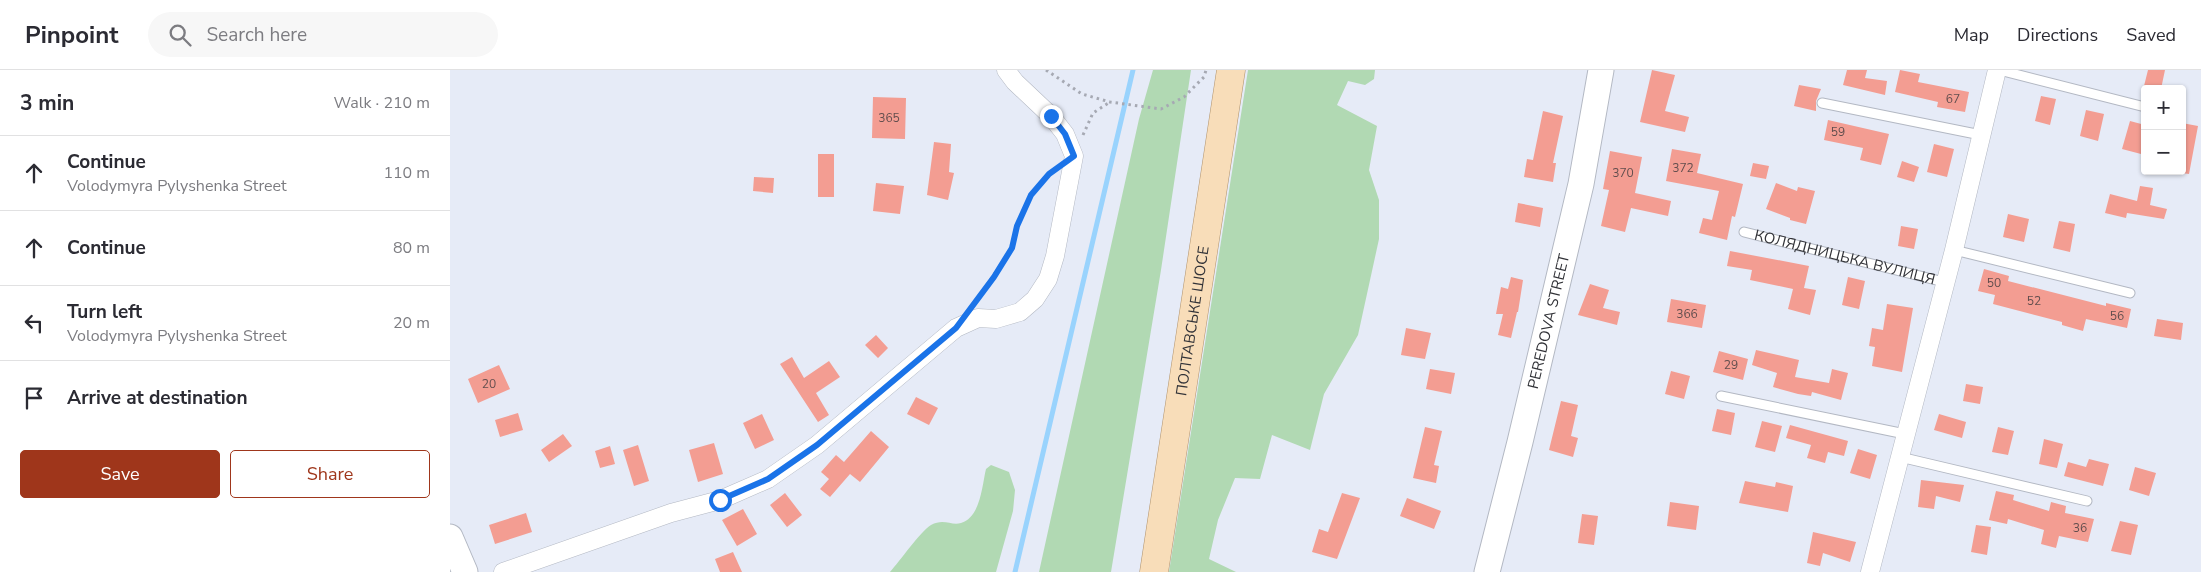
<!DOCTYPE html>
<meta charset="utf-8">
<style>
body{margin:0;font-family:"Nunito Sans",sans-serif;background:#f7f7f7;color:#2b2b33}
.controls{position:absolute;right:15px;top:15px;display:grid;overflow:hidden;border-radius:5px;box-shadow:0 1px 4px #0004}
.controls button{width:45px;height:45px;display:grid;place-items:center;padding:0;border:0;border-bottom:1px solid #e1e1e2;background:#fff;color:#2b2b33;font:25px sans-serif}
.stop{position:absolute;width:15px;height:15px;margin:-11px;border:4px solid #1a73e8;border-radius:50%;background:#fff}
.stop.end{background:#1a73e8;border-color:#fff;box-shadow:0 1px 5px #0008}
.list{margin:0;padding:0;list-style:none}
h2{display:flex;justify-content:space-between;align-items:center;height:65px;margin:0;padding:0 20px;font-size:21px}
h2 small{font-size:16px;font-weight:400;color:#7c7c81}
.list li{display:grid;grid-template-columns:32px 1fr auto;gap:15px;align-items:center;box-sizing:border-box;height:75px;padding:0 20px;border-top:1px solid #e1e1e2}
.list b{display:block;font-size:19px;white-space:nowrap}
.list p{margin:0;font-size:16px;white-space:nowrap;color:#7c7c81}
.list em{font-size:16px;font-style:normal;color:#7c7c81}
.actions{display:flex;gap:10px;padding:15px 20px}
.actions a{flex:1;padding:11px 0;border:1px solid #9f361b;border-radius:5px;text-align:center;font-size:18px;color:#9f361b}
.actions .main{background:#9f361b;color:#fff}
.icon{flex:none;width:28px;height:28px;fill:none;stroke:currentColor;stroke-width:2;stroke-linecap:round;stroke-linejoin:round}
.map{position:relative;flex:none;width:1751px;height:502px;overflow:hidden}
header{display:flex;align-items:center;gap:30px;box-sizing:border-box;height:70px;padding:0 25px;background:#fff;border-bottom:1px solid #e1e1e2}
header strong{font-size:24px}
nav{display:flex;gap:28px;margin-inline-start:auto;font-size:18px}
.search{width:350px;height:45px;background:#f7f7f7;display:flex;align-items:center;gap:12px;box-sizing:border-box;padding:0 18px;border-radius:28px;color:#7c7c81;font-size:19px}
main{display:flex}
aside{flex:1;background:#fff}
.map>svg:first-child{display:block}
</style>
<header>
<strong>Pinpoint</strong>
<div class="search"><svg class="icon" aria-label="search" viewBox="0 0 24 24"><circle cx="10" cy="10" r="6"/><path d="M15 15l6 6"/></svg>Search here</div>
<nav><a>Map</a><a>Directions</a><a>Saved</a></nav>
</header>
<main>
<aside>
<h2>3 min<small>Walk · 210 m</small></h2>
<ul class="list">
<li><svg class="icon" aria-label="ahead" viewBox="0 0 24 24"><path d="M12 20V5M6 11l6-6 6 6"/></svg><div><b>Continue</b><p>Volodymyra Pylyshenka Street</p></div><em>110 m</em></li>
<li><svg class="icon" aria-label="ahead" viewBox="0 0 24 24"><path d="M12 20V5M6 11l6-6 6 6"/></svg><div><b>Continue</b></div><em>80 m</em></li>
<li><svg class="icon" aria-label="left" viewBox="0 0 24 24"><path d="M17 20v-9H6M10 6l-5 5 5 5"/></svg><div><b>Turn left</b><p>Volodymyra Pylyshenka Street</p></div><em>20 m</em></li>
<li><svg class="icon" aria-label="arrive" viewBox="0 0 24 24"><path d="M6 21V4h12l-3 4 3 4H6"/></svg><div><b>Arrive at destination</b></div></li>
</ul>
<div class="actions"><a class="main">Save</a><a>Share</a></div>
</aside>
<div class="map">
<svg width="1751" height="502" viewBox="0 0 1751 502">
<rect width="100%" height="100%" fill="#e6ebf7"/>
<!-- green -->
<path fill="#b1d9b3" d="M 703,0 L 741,0 L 711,200 L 661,502 L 589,502 L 689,49 Z
M 798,0 L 925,0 L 924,9 L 915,15 L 898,11 L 887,35 L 927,56 L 919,100 L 929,130 L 929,169 L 908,265 L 874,324 L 860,380 L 822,365 L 810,409 L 785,408 L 768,450 L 759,489 L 786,502 L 719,502 Z
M 541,395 L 559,402 L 565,420 L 563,441 L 546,502 L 440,502 C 450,491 470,462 481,455 C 494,448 501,456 511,453 C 531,447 532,415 536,399 Z"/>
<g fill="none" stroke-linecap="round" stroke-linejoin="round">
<!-- stream -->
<path stroke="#99d3fd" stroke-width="5" d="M 565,502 L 683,0"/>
</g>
<!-- building -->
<path fill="#f39d92" d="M 1202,0 L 1225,5 L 1215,41 L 1239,47 L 1235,62 L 1190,52 Z
M 1397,0 L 1417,0 L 1415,8 L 1437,11 L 1435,25 L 1393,15 Z
M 1450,0 L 1470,4 L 1468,12 L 1519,22 L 1515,42 L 1487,37 L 1488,32 L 1445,22 Z
M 1698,0 L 1715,0 L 1711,19 L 1694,16 Z
M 1349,15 L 1371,19 L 1366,31 L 1366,41 L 1344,36 Z
M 1591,26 L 1606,29 L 1600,55 L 1585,51 Z
M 423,27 L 456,28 L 455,69 L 422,68 Z
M 1636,40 L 1654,44 L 1648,71 L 1630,66 Z
M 1093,41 L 1113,46 L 1103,93 L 1106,93 L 1103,112 L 1074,107 L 1077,89 L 1083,90 Z
M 1378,50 L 1439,64 L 1431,95 L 1410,90 L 1413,78 L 1374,70 Z
M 1680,51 L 1695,55 L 1695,69 L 1691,84 L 1672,79 Z
M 1732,53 L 1748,56 L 1739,104 L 1732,103 Z
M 484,72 L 501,74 L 499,102 L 504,103 L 498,130 L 477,125 Z
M 1484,74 L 1504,79 L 1497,107 L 1477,102 Z
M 1222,79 L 1251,84 L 1247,103 L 1293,114 L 1285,147 L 1282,146 L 1277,170 L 1249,163 L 1253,148 L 1262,150 L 1269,121 L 1216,111 Z
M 1160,81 L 1192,87 L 1185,123 L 1221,131 L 1218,146 L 1181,138 L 1175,162 L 1151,156 L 1159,120 L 1153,119 Z
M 368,84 L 384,84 L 384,127 L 368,127 Z
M 1452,91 L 1469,97 L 1464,112 L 1447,107 Z
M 1303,93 L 1319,96 L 1316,109 L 1300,106 Z
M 304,107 L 324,108 L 323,123 L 303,121 Z
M 426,113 L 454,116 L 450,144 L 423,141 Z
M 1326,113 L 1347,121 L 1348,117 L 1365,121 L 1356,154 L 1340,150 L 1340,148 L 1316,139 Z
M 1690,116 L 1703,118 L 1700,135 L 1717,139 L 1714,149 L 1677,143 L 1676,148 L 1655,143 L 1660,124 L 1687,131 Z
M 1068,133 L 1093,138 L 1090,157 L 1065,152 Z
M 1558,144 L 1579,149 L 1574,172 L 1553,167 Z
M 1609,151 L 1625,154 L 1620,182 L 1603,178 Z
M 1451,156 L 1468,159 L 1464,179 L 1448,176 Z
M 1280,181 L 1359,196 L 1354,218 L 1366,220 L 1360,245 L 1338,239 L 1343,219 L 1300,210 L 1302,200 L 1277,196 Z
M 1534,199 L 1559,206 L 1558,211 L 1656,236 L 1656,233 L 1681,239 L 1677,258 L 1636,249 L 1633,261 L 1612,255 L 1612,252 L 1543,234 L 1545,225 L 1528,221 Z
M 1061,207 L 1073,210 L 1068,242 L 1067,242 L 1061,268 L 1048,265 L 1053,244 L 1046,244 L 1051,217 L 1058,219 Z
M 1398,207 L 1415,211 L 1409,239 L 1392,235 Z
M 1140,214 L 1159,220 L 1153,238 L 1170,242 L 1167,255 L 1128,245 Z
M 1221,229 L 1256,235 L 1252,258 L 1217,252 Z
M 1437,234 L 1463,238 L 1452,302 L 1422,296 L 1425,277 L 1419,276 L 1422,258 L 1433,260 Z
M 1707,249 L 1733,253 L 1731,270 L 1704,266 Z
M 956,258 L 981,263 L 975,289 L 951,285 Z
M 426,265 L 438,278 L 428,288 L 415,275 Z
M 1306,280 L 1349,290 L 1345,307 L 1379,313 L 1382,299 L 1398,303 L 1391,330 L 1362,322 L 1361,326 L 1348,324 L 1323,317 L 1327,303 L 1302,295 Z
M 1269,281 L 1298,289 L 1293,310 L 1263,302 Z
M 342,287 L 354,308 L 379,291 L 390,307 L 366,323 L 379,345 L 368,352 L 330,294 Z
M 49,295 L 60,319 L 28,333 L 18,309 Z
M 980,299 L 1005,303 L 1001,324 L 976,319 Z
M 1221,301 L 1240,306 L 1234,329 L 1215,324 Z
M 1516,314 L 1533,317 L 1530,334 L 1513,331 Z
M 466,327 L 488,338 L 479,355 L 457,344 Z
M 1111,331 L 1128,335 L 1121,366 L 1128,368 L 1123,387 L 1099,380 Z
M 1267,339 L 1285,343 L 1281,365 L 1262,361 Z
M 68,343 L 73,360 L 50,367 L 45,350 Z
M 312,344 L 324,370 L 305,379 L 293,353 Z
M 1489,344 L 1516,352 L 1512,368 L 1484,360 Z
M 1312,351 L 1332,356 L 1325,382 L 1305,377 Z
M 1340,355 L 1398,371 L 1394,386 L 1378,382 L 1375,393 L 1357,388 L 1361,375 L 1336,368 Z
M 975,357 L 992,361 L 984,395 L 989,396 L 986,413 L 963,408 Z
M 1548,357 L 1564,361 L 1558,385 L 1542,382 Z
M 421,361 L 439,377 L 410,412 L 400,404 L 380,427 L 370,419 L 379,409 L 371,402 L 386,385 L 394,392 Z
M 113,364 L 122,376 L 99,392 L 91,380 Z
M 1594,369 L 1613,374 L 1607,398 L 1589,394 Z
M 264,373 L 273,404 L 248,412 L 239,380 Z
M 188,375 L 199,411 L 184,416 L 173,380 Z
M 160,376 L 165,394 L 150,398 L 145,381 Z
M 1408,379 L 1427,385 L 1420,409 L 1400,403 Z
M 1639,389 L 1659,394 L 1653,416 L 1614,406 L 1618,392 L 1636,397 Z
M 1685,397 L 1706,403 L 1699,426 L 1679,420 Z
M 1471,410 L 1514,415 L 1510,432 L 1486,426 L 1484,439 L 1468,437 Z
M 1295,411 L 1325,417 L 1326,412 L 1343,416 L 1338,442 L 1289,433 Z
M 1546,421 L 1564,425 L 1563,430 L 1599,441 L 1601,432 L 1616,436 L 1615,443 L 1644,449 L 1638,472 L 1609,466 L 1606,478 L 1591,474 L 1594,460 L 1558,449 L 1557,454 L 1539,450 Z
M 335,423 L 352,445 L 337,457 L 320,435 Z
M 892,423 L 910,428 L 887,489 L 862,482 L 869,459 L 878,462 Z
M 957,428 L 991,441 L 984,459 L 950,446 Z
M 1220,432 L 1249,436 L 1246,460 L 1217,456 Z
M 293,439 L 307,464 L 287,476 L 272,450 Z
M 76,443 L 82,462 L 45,474 L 39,455 Z
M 1132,444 L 1148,446 L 1144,475 L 1128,473 Z
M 1670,451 L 1688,455 L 1681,485 L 1661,481 Z
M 1526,455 L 1541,457 L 1537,485 L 1521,482 Z
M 1363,462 L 1406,472 L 1400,492 L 1373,483 L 1370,496 L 1357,493 Z
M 283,482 L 292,502 L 270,502 L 265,489 Z"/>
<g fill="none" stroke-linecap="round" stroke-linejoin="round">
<!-- lane casing -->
<g stroke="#b3b8c3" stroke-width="11">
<g id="lane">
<path d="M 1549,0 L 1695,37"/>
<path d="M 1372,33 L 1531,65"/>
<path id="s1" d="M 1294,162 L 1494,212"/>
<path d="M 1504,180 L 1680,223"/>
<path d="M 1271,326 L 1455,364"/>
<path d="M 1450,387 L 1637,431"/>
</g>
</g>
<!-- street casing -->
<g stroke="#b3b8c3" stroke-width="19">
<path id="street" d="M 53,502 L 221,443 L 270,430 L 318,409 L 367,375 L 506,258 L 528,248 L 546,249 L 570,242 L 585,229 L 598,209 L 605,186 L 624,86 L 615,64 L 601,46 L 565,12 L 556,0
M 1420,502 L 1504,180 L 1547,0"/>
</g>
<!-- secondary casing -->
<g stroke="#b3b8c3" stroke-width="27">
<g id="secondary">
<path d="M 0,467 L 15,502"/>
<path id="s2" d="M 1037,502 L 1070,372 L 1131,114 L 1151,0"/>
</g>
</g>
<!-- primary casing -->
<g stroke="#b0936e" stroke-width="29">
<g id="primary">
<path id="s3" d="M 704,502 L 781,0"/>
</g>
</g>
<!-- path -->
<path stroke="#a6a9b3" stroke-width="3" stroke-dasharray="2.5 4" stroke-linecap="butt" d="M 596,0 L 632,24 L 660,32 L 711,39 L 734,27 L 754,7 L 756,0
M 633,65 L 643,43 L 660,32
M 526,231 L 562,178 L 567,156 L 581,125 L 603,101"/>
<!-- lane -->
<use href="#lane" stroke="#fff" stroke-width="9"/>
<!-- street -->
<use href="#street" stroke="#fff" stroke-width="18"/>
<!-- secondary -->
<use href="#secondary" stroke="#fff" stroke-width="25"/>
<!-- primary -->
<use href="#primary" stroke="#f8ddb9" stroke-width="28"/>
</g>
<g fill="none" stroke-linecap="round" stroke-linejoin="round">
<!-- route -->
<path stroke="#1a73e8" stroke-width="6" d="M 270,430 L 318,409 L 367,375 L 506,258 L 544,207 L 562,178 L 567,156 L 581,125 L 599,104 L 624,86 L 615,64 L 601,46"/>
</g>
<g text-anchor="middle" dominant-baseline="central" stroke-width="5" stroke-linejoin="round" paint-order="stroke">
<!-- number labels -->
<g font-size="12" fill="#624e4e">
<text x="1503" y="29">67</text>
<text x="439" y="48">365</text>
<text x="1388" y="62">59</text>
<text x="1233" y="98">372</text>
<text x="1173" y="103">370</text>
<text x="1544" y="213">50</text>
<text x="1584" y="231">52</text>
<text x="1237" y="244">366</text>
<text x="1667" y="246">56</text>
<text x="1281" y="295">29</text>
<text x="39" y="314">20</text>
<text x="1630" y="458">36</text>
</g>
<!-- street labels -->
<g font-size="15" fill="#323338" stroke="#fff">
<text stroke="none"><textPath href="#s1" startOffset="104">КОЛЯДНИЦЬКА ВУЛИЦЯ</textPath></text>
<text stroke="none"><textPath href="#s3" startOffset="254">ПОЛТАВСЬКЕ ШОСЕ</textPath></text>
<text stroke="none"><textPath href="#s2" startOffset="258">PEREDOVA STREET</textPath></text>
</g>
</g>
</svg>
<div class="controls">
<button>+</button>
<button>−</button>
</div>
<div class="stop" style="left:270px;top:430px"></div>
<div class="stop end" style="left:601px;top:46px"></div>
</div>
</main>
